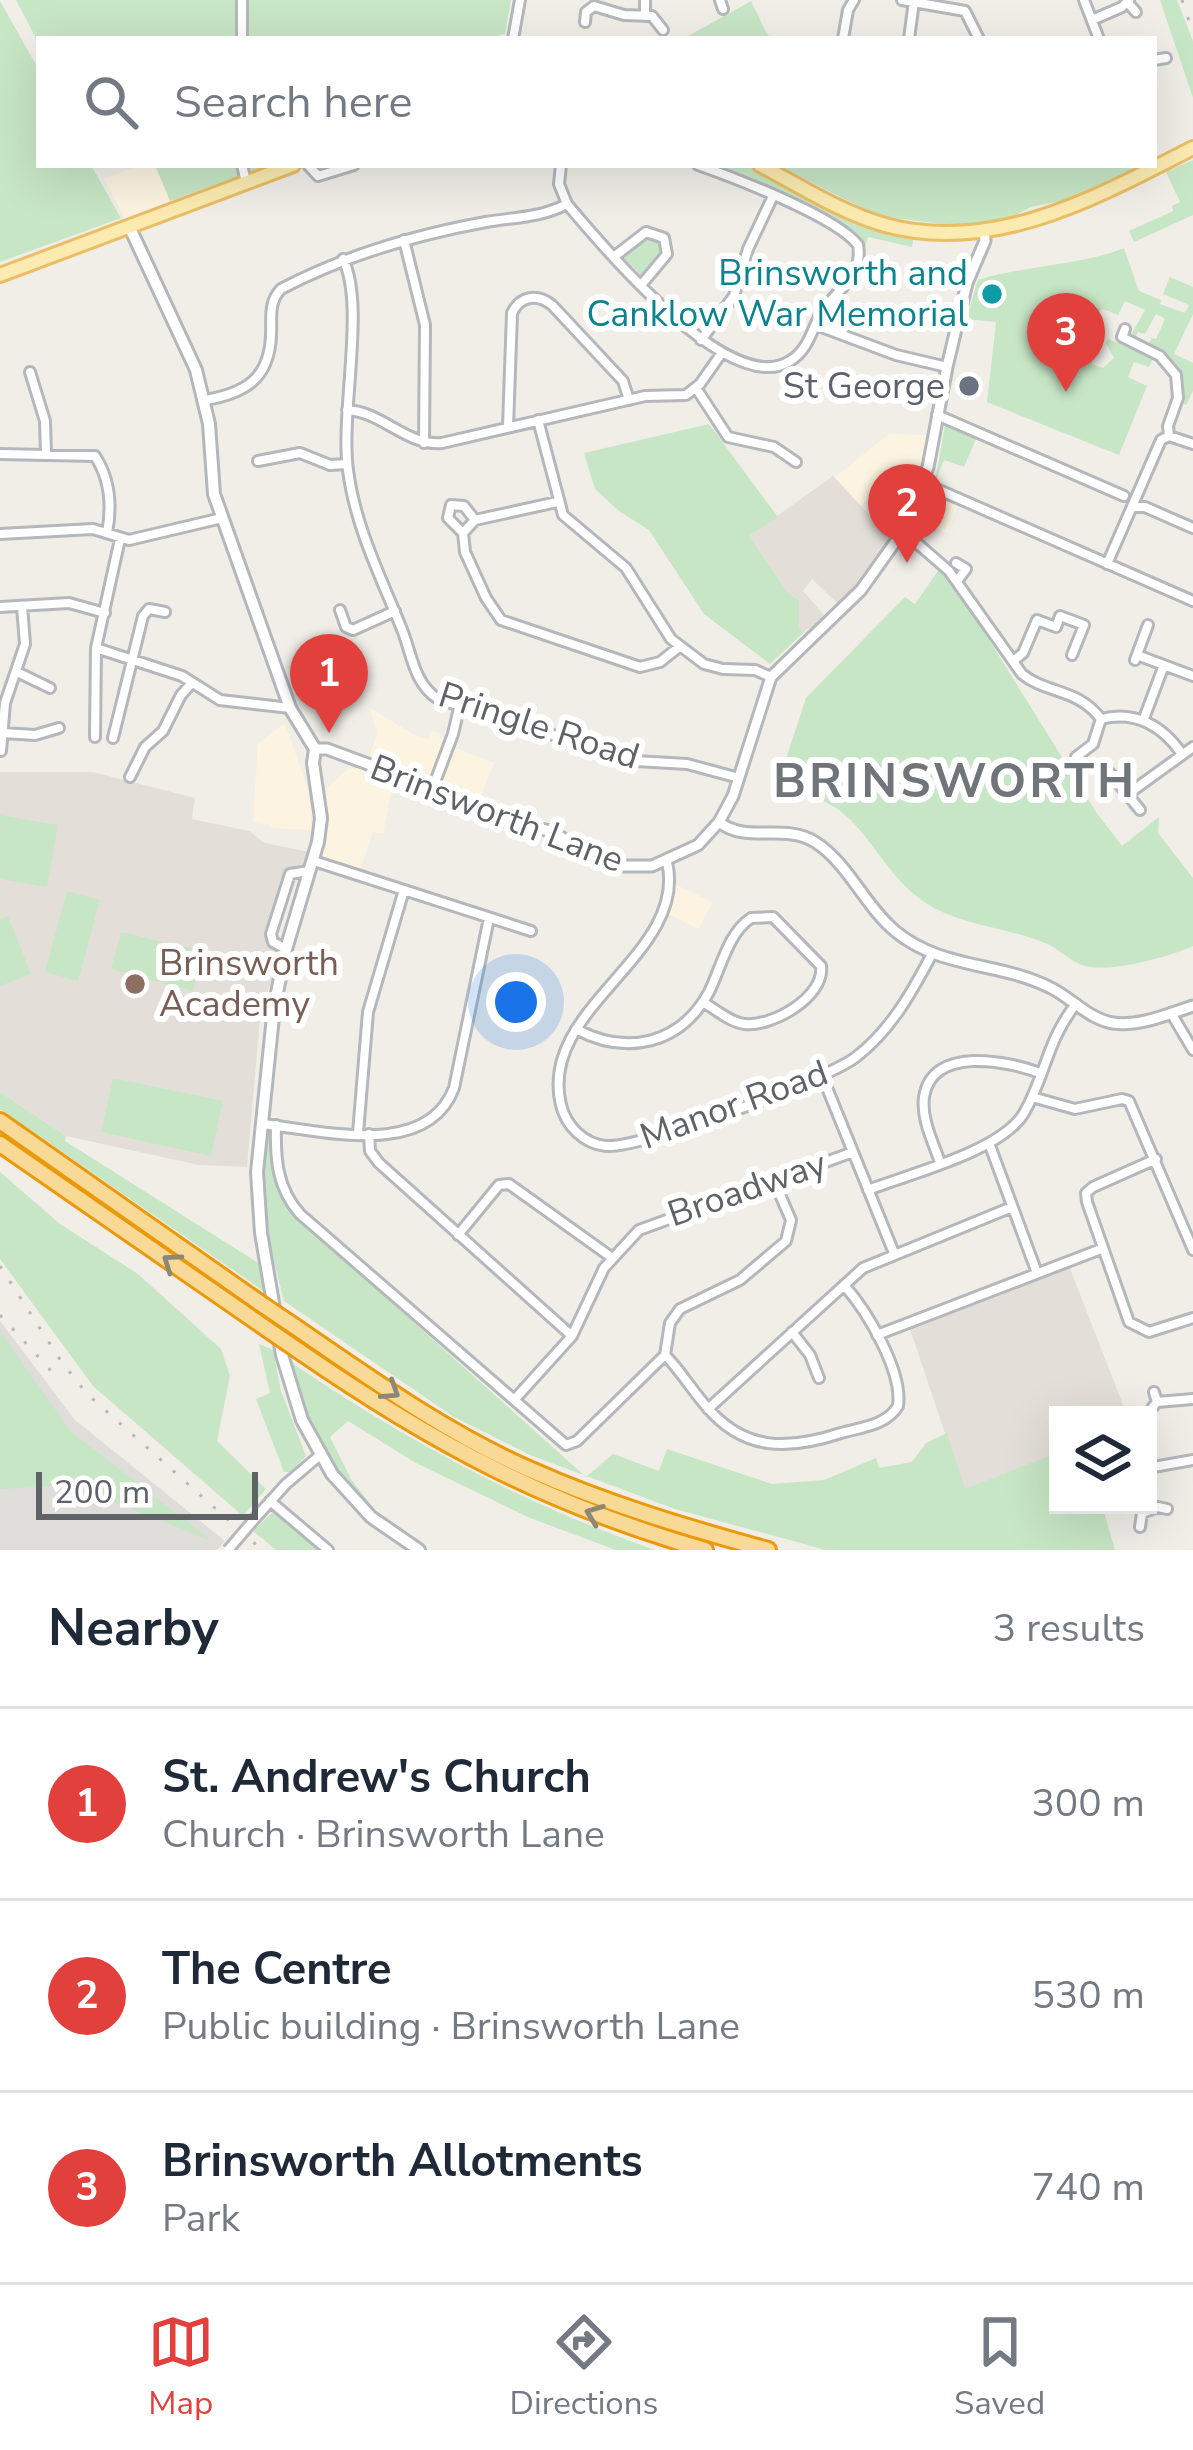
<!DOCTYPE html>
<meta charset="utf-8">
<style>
body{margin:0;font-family:"Nunito Sans",sans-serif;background:#f6f6f7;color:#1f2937}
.controls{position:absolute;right:36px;bottom:36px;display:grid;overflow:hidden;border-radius:0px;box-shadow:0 12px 48px #0002}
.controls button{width:108px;height:108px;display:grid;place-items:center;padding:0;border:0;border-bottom:3px solid #e0e1e3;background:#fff;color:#1f2937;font:60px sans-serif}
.scale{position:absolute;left:36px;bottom:30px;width:222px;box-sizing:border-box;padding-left:12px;border:6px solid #5f6367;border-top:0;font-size:33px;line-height:42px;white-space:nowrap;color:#5f6367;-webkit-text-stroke:9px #fff;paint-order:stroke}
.you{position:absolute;left:516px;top:1002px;width:42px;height:42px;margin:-30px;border:9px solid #fff;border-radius:50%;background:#1a73e8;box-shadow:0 0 0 18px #1a73e833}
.badge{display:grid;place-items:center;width:78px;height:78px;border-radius:50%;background:#e1403c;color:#fff;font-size:39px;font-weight:700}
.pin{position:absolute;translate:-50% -99px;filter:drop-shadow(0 3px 6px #0008)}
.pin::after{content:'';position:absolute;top:63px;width:42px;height:36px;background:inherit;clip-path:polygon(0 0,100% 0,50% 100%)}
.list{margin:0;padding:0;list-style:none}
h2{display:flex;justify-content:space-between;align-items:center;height:156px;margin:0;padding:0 48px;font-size:51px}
h2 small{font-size:39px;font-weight:400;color:#747a83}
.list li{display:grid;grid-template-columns:78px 1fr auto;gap:36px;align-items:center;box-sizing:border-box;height:192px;padding:0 48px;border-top:3px solid #e0e1e3}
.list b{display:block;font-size:45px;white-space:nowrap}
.list p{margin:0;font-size:39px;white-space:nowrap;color:#747a83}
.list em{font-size:39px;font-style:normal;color:#747a83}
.icon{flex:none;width:66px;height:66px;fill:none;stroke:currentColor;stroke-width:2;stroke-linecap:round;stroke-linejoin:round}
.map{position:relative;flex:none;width:1193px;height:1550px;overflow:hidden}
.search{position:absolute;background:#fff;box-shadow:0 12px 48px #0002;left:36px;right:36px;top:36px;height:132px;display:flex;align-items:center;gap:30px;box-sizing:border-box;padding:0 42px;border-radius:0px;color:#747a83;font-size:45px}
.sheet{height:732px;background:#fff}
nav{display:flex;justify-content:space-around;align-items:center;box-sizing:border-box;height:168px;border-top:3px solid #e0e1e3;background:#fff;font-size:33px;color:#747a83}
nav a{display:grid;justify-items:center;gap:6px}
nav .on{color:#e1403c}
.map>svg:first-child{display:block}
</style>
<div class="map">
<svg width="1193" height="1550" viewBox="0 0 1193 1550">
<rect width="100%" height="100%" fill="#f0eee7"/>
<!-- commercial -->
<path fill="#fcf4e0" d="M 141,165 L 155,165 L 175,211 L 130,228 L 104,179 Z
M 889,434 L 934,435 L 923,483 L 961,499 L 947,533 L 903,515 L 884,498 L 879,501 L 871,496 L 861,506 L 834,478 Z
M 370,708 L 415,735 L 428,739 L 431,731 L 439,733 L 447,742 L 431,777 L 423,781 L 368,761 L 377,733 Z
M 285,723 L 309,792 L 312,830 L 270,828 L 270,825 L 253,823 L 258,744 Z
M 453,747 L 494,763 L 477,806 L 441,784 Z
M 359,768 L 393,781 L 383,834 L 373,832 L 360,870 L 324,858 L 322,854 L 323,801 L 328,787 L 348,769 Z
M 674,884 L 713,902 L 698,929 L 667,913 Z"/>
<!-- industrial -->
<path fill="#dfddd9" d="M 0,1321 L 75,1420 L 225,1541 L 217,1550 L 0,1550 Z"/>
<!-- education -->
<path fill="#e3dfd8" d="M 833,476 L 891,538 L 876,564 L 838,604 L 812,579 L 803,591 L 826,617 L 803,633 L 799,626 L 799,600 L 789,594 L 749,536 Z
M 0,772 L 93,772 L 195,798 L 192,819 L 249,831 L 265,843 L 309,852 L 306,864 L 294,866 L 283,879 L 267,939 L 280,951 L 260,1018 L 247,1167 L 199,1165 L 66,1136 L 0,1092 Z
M 1069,1266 L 1127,1415 L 1058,1415 L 1058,1452 L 964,1490 L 909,1326 Z"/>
<!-- green -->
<path fill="#c7e6c5" d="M 16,0 L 511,0 L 505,34 L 480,39 L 39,39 L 39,44 Z
M 1160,0 L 1177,0 L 1193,41 L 1193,98 Z
M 0,1 L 39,70 L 39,165 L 91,165 L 121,218 L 0,262 Z
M 751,1 L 767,34 L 774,39 L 683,39 Z
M 1193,160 L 1193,215 L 1134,242 L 1129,231 L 1173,211 L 1172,206 L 1180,202 L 1166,172 Z
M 155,165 L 270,165 L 170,201 Z
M 708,165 L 749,165 L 878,229 L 914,237 L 912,247 L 868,237 L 865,247 L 852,232 L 749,181 Z
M 776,165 L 1144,165 L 1075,198 L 1031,207 L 1005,221 L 949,225 L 879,216 Z
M 645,238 L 658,238 L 664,251 L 642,276 L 623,257 Z
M 1124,248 L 1139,291 L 1161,300 L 1160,304 L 1185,313 L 1189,305 L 1163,294 L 1170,277 L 1193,287 L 1193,314 L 1174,354 L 1193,363 L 1193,391 L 1186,405 L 1181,402 C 1186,369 1176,360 1149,343 L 1152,338 L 1156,339 L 1165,319 L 1156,314 L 1145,334 L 1138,332 L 1135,337 L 1132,333 L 1145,310 L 1125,301 L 1118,315 L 1103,309 L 1091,316 L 1092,364 L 1103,368 L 1114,358 L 1106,343 L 1108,339 L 1153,358 L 1149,367 L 1134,362 L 1128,377 L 1147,386 L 1119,455 L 987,402 L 996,322 L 966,319 L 978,280 C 1026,265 1078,266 1124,248 Z
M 709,424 L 778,517 L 749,536 L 789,594 L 799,600 L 799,626 L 803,633 L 770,664 L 704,614 L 649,530 L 619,511 L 595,489 L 584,453 Z
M 945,425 L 976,439 L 964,467 L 944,460 L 935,482 Z
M 940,568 L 953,582 L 1096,812 L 1122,846 L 1159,817 L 1158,833 L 1193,878 L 1193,946 C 1169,957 1110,973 1085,966 C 1071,963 1059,948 1045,943 C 1002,925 952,926 915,895 C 865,852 859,794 780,792 L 779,780 L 806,698 L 905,597 L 915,604 Z
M 0,815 L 58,825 L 47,887 L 0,879 Z
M 67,891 L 100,900 L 78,981 L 45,972 Z
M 8,916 L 31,974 L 0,986 L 0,919 Z
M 121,932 L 202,951 L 193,991 L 111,969 Z
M 113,1078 L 223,1101 L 211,1156 L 101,1132 Z
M 0,1092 L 66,1136 L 65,1141 L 260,1264 L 265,1292 L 0,1109 Z
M 268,1129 L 273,1132 C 273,1165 275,1187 294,1215 L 586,1477 L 613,1454 L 659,1471 L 667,1449 L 772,1484 L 824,1480 L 876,1458 L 879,1468 L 912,1462 L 926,1443 L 947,1433 L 965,1489 L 1058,1452 L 1058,1505 L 1102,1505 L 1115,1550 L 826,1550 L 675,1509 L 530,1455 L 454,1417 L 284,1301 C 271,1248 250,1183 268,1129 Z
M 0,1172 L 60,1224 L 138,1274 L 221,1349 L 230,1376 L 217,1441 L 266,1489 L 243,1516 L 93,1386 L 0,1259 Z
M 0,1331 L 70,1431 L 212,1541 L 72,1485 L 0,1489 Z
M 259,1344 L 273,1350 L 281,1391 L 306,1456 L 290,1472 L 284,1472 L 256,1399 L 270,1393 Z
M 292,1363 C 410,1443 520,1502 655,1550 L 616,1550 L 530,1518 L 416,1463 L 348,1421 L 330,1437 L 351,1479 L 385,1523 C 333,1477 304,1433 292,1363 Z
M 274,1511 L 320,1550 L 276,1550 L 253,1531 Z"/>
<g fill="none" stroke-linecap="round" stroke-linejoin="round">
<!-- minor casing -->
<g stroke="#b4b7bb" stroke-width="14">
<path id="minor" d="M 720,0 L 723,9
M 902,0 L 965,11 L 979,39
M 1084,0 L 1099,39
M 1128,3 L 1136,12
M 645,16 L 645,0
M 1092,20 L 1122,7 L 1129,0
M 585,22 L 586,12 L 594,6 L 624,15 L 652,16 L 663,30
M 242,39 L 242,0
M 513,39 L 520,0
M 843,39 L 848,10 L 854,0
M 909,39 L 914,1
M 1154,60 L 1166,58
M 242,165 L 246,182
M 308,165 L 318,176 L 354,165
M 561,165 L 559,184 L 567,204 C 603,247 730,399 790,361 C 808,350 811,332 820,315 C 834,291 864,277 858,245 C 837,217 735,178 698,165
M 404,240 L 425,325 L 424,443
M 615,256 L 646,232 L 664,238 L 667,254 L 642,284
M 343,259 C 366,305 340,412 348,470 C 355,526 380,575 401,627 C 412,653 413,683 438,699 L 636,761 L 687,764 L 739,778
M 816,325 L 896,355 L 947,367
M 701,340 L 734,296 L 748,249 L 773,196
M 30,372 L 45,421 L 46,454
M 696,388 L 728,437 L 774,447 L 796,462
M 206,400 C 244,393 269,380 271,336 C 272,317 268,303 281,289 C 346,255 414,235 486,222 C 515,217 540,218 567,204
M 347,410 C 383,412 406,446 442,443 L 645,396 L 686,395 L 700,384 L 721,354
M 937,415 L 1124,496
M 538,420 L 563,515 L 626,568 L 671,639 L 704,664 L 723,669 L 755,670 L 771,677
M 508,427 L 512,313 C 520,296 537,293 552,305 L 623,381 L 629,400
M 1169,436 L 1193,444
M 0,454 L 95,456 C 110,479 112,507 107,533
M 258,461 L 300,453 L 330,465 L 347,464
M 923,483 L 1193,601
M 557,502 L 475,520 L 463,533 L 465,552 L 486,598 L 501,620 L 640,667 L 660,662 L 679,647
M 1133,507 L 1145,507 L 1193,528
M 903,531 L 949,571 L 1022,674 C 1046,694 1078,688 1101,719
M 463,533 L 448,518 L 451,505 L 464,506 L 475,520
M 0,534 L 93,529 L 129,540 L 222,518
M 120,539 L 96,648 L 182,676 L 220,700 L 290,708
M 956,563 L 966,569 L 957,581
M 1107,564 L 1161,440 L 1169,436 L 1168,426 L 1178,398 L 1176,375 L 1160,356 L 1122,337 L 1125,329
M 0,607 L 69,603 L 105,613
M 340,610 L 346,627 L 353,630 L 395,611
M 1137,655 L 1193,676
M 1135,660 L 1148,625
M 1013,661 L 1023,653 L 1037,620 L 1056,627 L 1060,616 L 1084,625 L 1072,655
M 17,672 L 50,688
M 1101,719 C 1135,710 1163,726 1182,754
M 1143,721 L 1164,665
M 3,733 L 35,735 L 59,728
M 95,737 L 96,648
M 113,738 L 143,616 L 149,609 L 165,612
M 1,751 L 5,703 L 25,644 L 22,606
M 1076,757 L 1093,744 L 1101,719
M 1111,774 L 1140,810
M 130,777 L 145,747 L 163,731 L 181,695 L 191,684
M 432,790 L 453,734 L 460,704
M 1128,794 L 1193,747
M 314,861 L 531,931
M 667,862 C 689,955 537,1008 561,1105 C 566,1126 584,1144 606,1146 C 641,1149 826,1080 856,1057 C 891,1030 912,992 932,954
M 286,949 L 273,942 L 271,934 L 290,874 L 309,871
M 1171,1013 L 1193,1050
M 576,1029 C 626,1056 680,1045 709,992 C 721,968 728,933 751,918 L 773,917 L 821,966 C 825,997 772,1027 745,1024 C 731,1023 715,1009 703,1002
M 823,1078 L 894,1253
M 1032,1097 L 1075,1109 L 1122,1099 L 1129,1101 L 1193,1250
M 262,1124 C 320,1130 427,1160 454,1088 L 489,918
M 276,1125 C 275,1159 277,1188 300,1214 L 566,1445 L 577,1441 L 665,1355 L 670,1323 L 680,1309 L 740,1280 L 786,1241 L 791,1220 L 774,1181
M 358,1133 L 368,1012 L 404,890
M 369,1134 L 370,1151 L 379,1163 L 572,1336
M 989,1143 L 1037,1273
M 1156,1159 L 1093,1187 L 1086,1193 L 1087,1202 L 1129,1322 L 1149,1332 L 1193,1318
M 940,1162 C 933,1142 921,1119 924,1097 C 932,1045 1008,1061 1040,1073
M 868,1190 C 909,1174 1002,1151 1024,1113 C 1046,1075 1046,1042 1076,1004
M 458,1235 L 499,1185 L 509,1184 L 611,1257
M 792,1332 L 810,1355 L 819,1378
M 877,1335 L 1101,1249
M 665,1355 C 680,1370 692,1390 706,1406 C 744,1452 789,1450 841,1433 C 862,1427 887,1425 898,1406 C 903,1371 867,1311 844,1285
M 515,1399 L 572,1336 L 604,1268 L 639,1230 L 853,1152
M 1157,1402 L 1193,1399
M 1152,1408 L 1157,1402 L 1154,1392
M 708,1409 L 863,1268 L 1012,1207
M 1148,1468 L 1193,1460
M 270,1501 L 328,1550
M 258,1515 L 286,1484 L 319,1456
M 1140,1527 L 1142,1513 L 1158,1507 L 1167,1509"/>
</g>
<!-- tertiary casing -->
<g stroke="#b4b7bb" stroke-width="15">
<path id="tertiary" d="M 315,749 L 327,749 L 392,773 L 488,817 L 550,831 L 611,866 L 652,866 L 698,845 L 719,822 L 733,796 L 771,677 L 861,590 L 903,531 L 928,467 L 947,367 L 967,283 L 985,241 L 984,230
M 719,822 C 746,844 785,823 815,842 C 848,863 865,906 895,931 C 940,969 999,962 1049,987 C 1071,997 1088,1019 1113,1023 C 1139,1027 1168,1014 1193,1006"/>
</g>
<!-- secondary casing -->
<g stroke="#b3b7bb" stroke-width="16">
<path id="secondary" d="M 130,228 L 196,370 L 209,424 L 214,494 L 290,708 L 315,749 L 313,763 L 321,818 L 318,842 L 286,949 L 274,1007 L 257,1172 L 261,1233 L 282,1355 L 302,1420 L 332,1474 L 371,1517 L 419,1550"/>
</g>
<!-- primary casing -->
<g stroke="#ebbe65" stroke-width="18">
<path id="primary" d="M 760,165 C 800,186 842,213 885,225 C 995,255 1099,196 1193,148
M 0,275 L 293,165"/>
</g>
<!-- motorway casing -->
<g stroke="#eb990c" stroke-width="20">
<path id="motorway" d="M 0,1121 L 260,1303
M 0,1144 L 267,1329
M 294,1326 C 370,1378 446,1433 531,1470 C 607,1504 688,1528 768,1550
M 299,1351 C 434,1444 546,1504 705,1550"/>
</g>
<!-- minor -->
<use href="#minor" stroke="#fff" stroke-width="8"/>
<!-- tertiary -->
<use href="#tertiary" stroke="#fff" stroke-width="9"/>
<!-- secondary -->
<use href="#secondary" stroke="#fff" stroke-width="10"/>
<!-- primary -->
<use href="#primary" stroke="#fbebb1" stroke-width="12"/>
<!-- motorway -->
<use href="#motorway" stroke="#f8da96" stroke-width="14"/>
<!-- rail -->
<path stroke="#b5b6b7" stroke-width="3" stroke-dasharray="3 15" stroke-linecap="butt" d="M 1182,0 L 1193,33
M 0,1266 L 61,1361 L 87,1394 L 262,1550
M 0,1315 L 53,1373"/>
<!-- minor-bridge casing -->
<g stroke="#b4b7bb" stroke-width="14" stroke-linecap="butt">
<path id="minor-bridge" d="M 228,1550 L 258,1515"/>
</g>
<!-- motorway-bridge casing -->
<g stroke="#eb990c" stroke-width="20" stroke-linecap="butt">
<path id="motorway-bridge" d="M 260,1303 L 294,1326
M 267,1329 L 299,1351"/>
</g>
<!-- minor-bridge -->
<use href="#minor-bridge" stroke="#fff" stroke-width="8"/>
<!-- motorway-bridge -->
<use href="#motorway-bridge" stroke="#f8da96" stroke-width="14"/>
</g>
<!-- one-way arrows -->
<defs><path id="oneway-chevron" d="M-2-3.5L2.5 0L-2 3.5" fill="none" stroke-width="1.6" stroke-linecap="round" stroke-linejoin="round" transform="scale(3)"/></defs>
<g stroke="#8d8775">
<use href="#oneway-chevron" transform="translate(171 1262) rotate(-145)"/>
<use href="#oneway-chevron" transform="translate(391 1391) rotate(33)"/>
<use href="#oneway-chevron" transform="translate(594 1514) rotate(-159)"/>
</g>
<!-- markers -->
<circle fill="#0f9aa8" stroke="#fff" stroke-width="4.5" cx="992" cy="294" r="12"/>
<circle fill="#6b7280" stroke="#fff" stroke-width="4.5" cx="969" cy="386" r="12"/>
<circle fill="#8d6e63" stroke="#fff" stroke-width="4.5" cx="135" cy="984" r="12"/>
<g text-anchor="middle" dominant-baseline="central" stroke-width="12" stroke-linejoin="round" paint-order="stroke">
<!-- culture labels -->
<g font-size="36" fill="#0d838f" stroke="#fff" text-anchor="end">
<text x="968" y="273">Brinsworth and<tspan x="968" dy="41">Canklow War Memorial</tspan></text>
</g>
<!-- worship labels -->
<g font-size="36" fill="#5b616d" stroke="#fff" text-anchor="end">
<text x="945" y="386">St George</text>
</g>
<!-- street labels -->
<g font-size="36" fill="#5f6367" stroke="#fff">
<text transform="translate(539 726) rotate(18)">Pringle Road</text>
<text transform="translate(497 814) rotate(21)">Brinsworth Lane</text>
<text transform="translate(734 1105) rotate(-20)">Manor Road</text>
<text transform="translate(747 1189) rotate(-19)">Broadway</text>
</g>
<!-- education labels -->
<g font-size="36" fill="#785e54" stroke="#fff" text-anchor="start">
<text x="159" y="963">Brinsworth<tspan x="159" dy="41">Academy</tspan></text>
</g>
<!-- district labels -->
<g font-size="48" font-weight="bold" letter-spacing="3" fill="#707579" stroke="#fff">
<text x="955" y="781">BRINSWORTH</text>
</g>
</g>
</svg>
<div class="controls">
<button><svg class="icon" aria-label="layers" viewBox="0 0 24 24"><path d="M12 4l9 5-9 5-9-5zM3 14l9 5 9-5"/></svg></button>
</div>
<div class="scale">200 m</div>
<div class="you"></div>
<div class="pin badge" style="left:329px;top:733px">1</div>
<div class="pin badge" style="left:907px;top:563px">2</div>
<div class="pin badge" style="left:1066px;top:392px">3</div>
<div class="search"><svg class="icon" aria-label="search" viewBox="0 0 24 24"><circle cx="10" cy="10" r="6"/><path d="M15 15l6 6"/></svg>Search here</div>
</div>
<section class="sheet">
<h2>Nearby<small>3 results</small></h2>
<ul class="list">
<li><span class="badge">1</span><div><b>St. Andrew's Church</b><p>Church · Brinsworth Lane</p></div><em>300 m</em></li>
<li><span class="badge">2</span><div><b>The Centre</b><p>Public building · Brinsworth Lane</p></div><em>530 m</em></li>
<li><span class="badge">3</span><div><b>Brinsworth Allotments</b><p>Park</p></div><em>740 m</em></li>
</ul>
</section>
<nav>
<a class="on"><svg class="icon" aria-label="map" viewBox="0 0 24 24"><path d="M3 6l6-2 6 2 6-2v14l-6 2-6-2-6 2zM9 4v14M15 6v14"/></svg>Map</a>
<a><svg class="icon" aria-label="directions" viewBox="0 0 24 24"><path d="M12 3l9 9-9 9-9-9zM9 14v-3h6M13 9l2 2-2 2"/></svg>Directions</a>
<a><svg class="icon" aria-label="saved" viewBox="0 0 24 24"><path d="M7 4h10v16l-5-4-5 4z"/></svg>Saved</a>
</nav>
